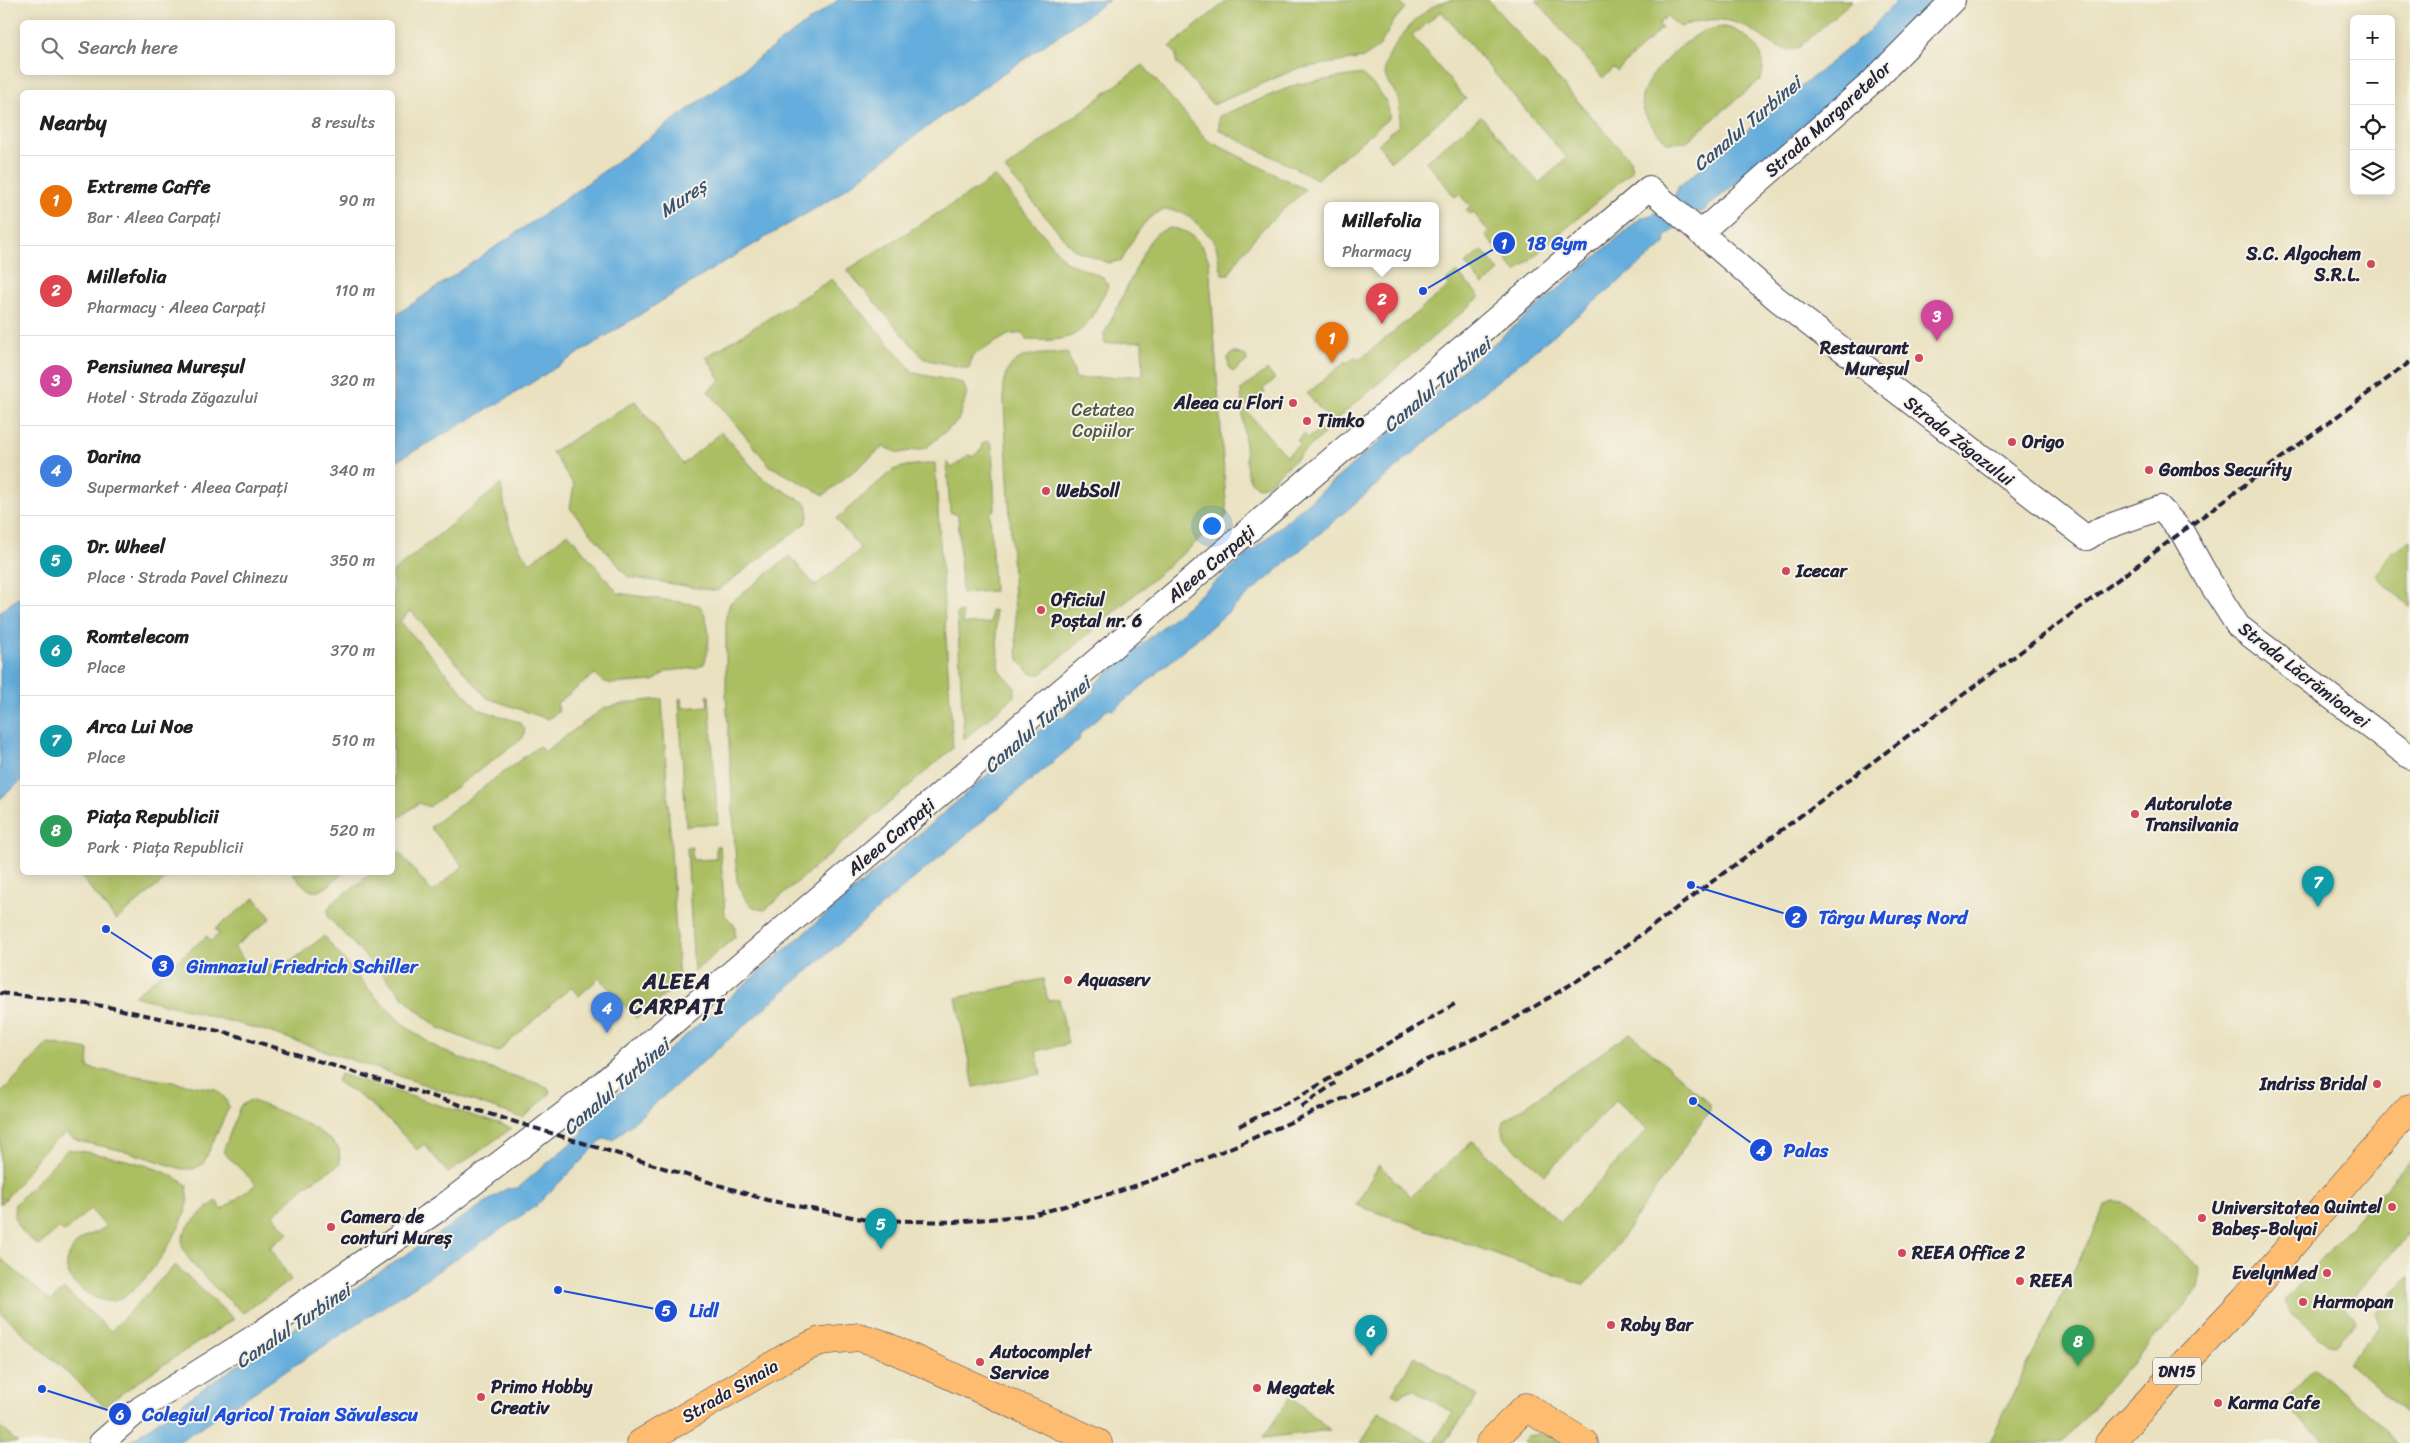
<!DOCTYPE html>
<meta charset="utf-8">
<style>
body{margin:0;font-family:Sriracha,sans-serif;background:#f6f6f6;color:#202124}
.controls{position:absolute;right:15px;top:15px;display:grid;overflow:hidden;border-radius:8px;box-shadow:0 2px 12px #0003}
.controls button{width:45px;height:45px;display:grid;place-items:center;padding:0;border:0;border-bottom:1px solid #e0e0e0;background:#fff;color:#202124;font:25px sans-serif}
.you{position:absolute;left:1211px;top:525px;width:18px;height:18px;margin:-12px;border:4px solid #fff;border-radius:50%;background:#1a73e8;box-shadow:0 0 0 8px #1a73e833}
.badge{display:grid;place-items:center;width:32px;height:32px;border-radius:50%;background:#d1495b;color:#fff;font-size:16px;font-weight:700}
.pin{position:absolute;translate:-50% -41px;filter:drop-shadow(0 1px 2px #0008)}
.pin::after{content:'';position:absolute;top:26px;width:18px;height:15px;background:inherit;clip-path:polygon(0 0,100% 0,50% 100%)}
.popup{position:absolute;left:1324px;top:202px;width:115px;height:65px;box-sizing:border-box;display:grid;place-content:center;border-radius:8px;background:#fff;filter:drop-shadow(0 1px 4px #0005);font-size:16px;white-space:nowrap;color:#757577}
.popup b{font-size:19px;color:#202124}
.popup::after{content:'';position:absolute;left:50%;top:100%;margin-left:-10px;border:10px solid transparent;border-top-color:#fff}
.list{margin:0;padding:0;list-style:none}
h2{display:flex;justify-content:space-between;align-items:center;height:65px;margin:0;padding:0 20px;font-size:21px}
h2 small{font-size:16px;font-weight:400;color:#757577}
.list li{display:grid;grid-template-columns:32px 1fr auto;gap:15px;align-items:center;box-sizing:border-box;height:90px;padding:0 20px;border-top:1px solid #e0e0e0}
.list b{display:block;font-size:19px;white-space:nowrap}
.list p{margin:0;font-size:16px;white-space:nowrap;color:#757577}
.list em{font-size:16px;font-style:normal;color:#757577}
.icon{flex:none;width:28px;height:28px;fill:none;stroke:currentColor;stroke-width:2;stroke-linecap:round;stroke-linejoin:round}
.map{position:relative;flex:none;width:2410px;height:1443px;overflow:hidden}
.search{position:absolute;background:#fff;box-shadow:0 2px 12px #0003;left:20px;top:20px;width:375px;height:55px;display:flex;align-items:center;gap:12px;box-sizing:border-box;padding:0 18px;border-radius:8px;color:#757577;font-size:19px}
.panel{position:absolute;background:#fff;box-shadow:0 2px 12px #0003;left:20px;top:90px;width:375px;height:785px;border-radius:8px}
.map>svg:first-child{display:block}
</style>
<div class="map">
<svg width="2410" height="1443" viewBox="0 0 2410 1443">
<rect width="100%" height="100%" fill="#f7f3e8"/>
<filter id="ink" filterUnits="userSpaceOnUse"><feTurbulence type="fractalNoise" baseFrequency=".02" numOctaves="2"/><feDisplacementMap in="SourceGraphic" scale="10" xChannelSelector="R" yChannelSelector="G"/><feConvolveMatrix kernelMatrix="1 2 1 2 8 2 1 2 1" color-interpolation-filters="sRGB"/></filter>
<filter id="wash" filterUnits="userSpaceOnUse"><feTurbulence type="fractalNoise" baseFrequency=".0096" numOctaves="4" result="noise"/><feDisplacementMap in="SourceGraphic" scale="20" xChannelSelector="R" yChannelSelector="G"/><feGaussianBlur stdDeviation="1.12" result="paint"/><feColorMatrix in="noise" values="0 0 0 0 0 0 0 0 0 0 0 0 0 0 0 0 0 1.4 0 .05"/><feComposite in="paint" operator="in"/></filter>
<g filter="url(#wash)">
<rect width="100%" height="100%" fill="#e9e1bf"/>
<!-- green -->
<path fill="#abbe62" stroke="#66704e" d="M 1228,0 L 1398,0 L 1405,8 L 1394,21 L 1379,47 L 1363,58 L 1296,69 L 1213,105 L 1176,62 L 1176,54 L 1170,47 Z
M 1450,0 L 1488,0 L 1630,160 L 1632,171 L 1516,272 L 1486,236 L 1489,232 L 1473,212 L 1470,214 L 1466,210 L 1470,206 L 1459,194 L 1455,197 L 1426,161 L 1481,116 L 1539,183 L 1567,158 L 1441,11 L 1412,36 L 1466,99 L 1391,161 L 1378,144 L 1399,125 C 1400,113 1401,102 1394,91 C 1392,87 1387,83 1386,78 C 1378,56 1415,18 1432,7 C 1437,4 1444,2 1450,0 Z
M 1536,0 L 1853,0 L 1797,49 C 1764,57 1751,0 1680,27 L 1667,16 L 1659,24 L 1662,28 L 1617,71 L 1614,68 L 1603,78 Z
M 1723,27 C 1739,28 1760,45 1763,63 C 1764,68 1762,74 1761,79 L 1686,142 L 1668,143 C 1656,132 1641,116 1642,98 C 1642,78 1686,39 1704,31 C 1710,29 1716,28 1723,27 Z
M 1143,65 L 1207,140 L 1306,190 C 1272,219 1253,234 1229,274 L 1223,274 C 1218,265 1219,253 1215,244 C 1210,235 1202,228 1194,221 C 1157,190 1137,231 1122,260 L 1109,263 L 1073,249 L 1005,169 Z
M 1362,74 C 1375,87 1390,98 1389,118 L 1317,179 L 1219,130 L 1219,116 L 1298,84 Z
M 995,176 L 1066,262 L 1103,277 L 1108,286 C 1085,332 1081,343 1026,340 L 1022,333 L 1008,335 L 972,356 L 969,369 L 924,359 L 847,270 L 983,185 Z
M 1170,228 C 1191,230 1201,241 1209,261 L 1227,516 L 1041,674 L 1032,674 L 1020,662 L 1017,653 L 1003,384 C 1011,347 1037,357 1067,352 L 1076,379 L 1143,375 L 1142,341 L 1105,344 L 1104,334 L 1149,242 L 1157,233 Z
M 1482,250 L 1499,271 L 1483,285 L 1465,264 Z
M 1457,272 L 1480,297 L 1332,423 L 1307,394 L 1346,361 L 1348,363 L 1355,357 L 1359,360 L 1449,286 L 1446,281 Z
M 832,279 L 914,373 L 963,383 L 967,394 L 958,421 L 926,448 L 899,453 L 883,447 L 824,495 L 770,466 L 708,391 L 721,380 L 706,357 Z
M 1233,352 L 1246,356 L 1247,361 L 1233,372 L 1229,368 L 1228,358 Z
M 1267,370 L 1275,379 L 1263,389 L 1265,393 L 1261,397 L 1259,395 L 1244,408 L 1286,456 L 1300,444 L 1297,440 L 1304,434 L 1308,438 L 1320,429 L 1324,434 L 1265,486 L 1258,487 L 1251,482 L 1247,473 L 1241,390 Z
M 635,401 L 683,464 L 722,432 L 762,478 L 807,504 L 809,514 L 806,523 L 717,591 L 628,577 L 570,508 L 574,485 L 552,452 Z
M 988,440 L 992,445 L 995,509 L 990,514 L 994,591 L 962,593 L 958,515 L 950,512 L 947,462 L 952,468 L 970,454 L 972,457 L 983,448 L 981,445 Z
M 935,463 L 953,748 L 765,910 C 746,908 744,896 737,881 L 726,694 L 726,616 L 730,603 L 790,556 L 815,586 L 861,549 L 836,519 L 893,470 L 906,466 Z
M 501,484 C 507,520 508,533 530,563 L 568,533 L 618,593 L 699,605 C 711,620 711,646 704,664 L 696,668 L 667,671 L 654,681 L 611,684 L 603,681 L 595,674 L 557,703 L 559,711 L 548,719 L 487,698 L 411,611 L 400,621 L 478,709 L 519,722 L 525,729 L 523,738 L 429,807 L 419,803 L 393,822 L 393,572 Z
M 2410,540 L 2410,607 L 2376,576 L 2389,555 Z
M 995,610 L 999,670 L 1015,688 L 1015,696 L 964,739 L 957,613 L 962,612 L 963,624 L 991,623 L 991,611 Z
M 707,696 L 709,696 L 718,824 L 686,826 L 679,699 L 681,698 L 682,708 L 708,706 Z
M 662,699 L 679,984 L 636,1018 L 599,978 L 579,996 L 571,987 L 498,1052 L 439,1028 L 413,1007 L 328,917 L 328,909 L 332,903 L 372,873 L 392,872 L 393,856 L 399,852 L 432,892 L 463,866 L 430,827 L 539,746 L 544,752 L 604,708 L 632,702 Z
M 716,846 L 720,846 L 725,915 L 735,926 L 735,937 L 694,972 L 687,848 L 692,847 L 692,860 L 716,859 Z
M 78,873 L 173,873 L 116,920 Z
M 292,873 L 343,873 C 318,894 316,901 292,873 Z
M 255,898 L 271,918 L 234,947 L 249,967 L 289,963 L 324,936 C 355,972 385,1014 425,1040 C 455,1061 504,1072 539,1084 L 549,1089 L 550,1094 L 523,1118 L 266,1031 L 134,996 L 207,936 L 211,941 L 219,934 L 215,929 Z
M 1043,979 L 1048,1001 L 1059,999 L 1068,1044 L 1036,1051 L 1041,1074 L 974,1087 L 956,998 Z
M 1630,1033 L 1710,1104 L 1710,1110 L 1610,1255 L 1585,1285 L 1356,1205 L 1379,1165 L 1411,1196 L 1473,1141 L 1560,1223 L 1648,1129 L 1616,1100 L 1545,1175 L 1504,1139 L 1502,1131 L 1504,1121 Z
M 48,1043 L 89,1050 L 88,1068 L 215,1089 L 225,1098 L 229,1107 L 203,1164 L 193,1169 L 182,1169 L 129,1152 L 78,1141 L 66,1134 C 36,1149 24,1183 0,1204 L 0,1094 Z
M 340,1074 L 512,1128 L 448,1173 L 424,1144 L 417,1150 C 391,1122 371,1100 337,1082 Z
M 250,1100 C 284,1113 313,1122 339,1148 L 340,1164 L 308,1184 L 273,1215 L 289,1233 L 270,1247 L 291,1280 L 243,1313 C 229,1299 177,1258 182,1239 C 186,1223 204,1212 216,1201 L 222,1210 L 256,1184 L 223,1152 L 240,1106 Z
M 68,1149 C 103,1155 159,1163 187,1185 C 187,1190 189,1198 188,1204 C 181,1231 142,1296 113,1301 C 99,1303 75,1288 69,1275 C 63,1264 70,1251 77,1243 C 85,1234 98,1234 106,1226 L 90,1209 L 65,1232 L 58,1228 L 39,1246 C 24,1234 11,1225 15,1204 Z
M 2410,1160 L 2410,1237 L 2407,1236 L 2345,1307 L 2354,1315 L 2356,1322 L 2335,1346 L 2328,1345 L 2290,1312 L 2284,1301 Z
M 2114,1201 L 2123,1202 L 2199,1267 L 2201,1276 L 2199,1289 L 2061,1443 L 1989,1443 L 2105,1207 Z
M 0,1258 L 51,1301 L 64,1289 L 111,1331 L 175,1265 L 234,1319 L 149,1374 L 104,1406 L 0,1312 Z
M 2410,1275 L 2410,1418 L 2348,1362 L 2380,1327 L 2375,1313 Z
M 1415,1356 L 1478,1396 L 1444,1443 L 1433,1443 L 1453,1413 L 1413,1389 L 1398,1396 L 1392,1393 Z
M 2315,1368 L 2399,1443 L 2327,1443 L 2283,1403 Z
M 1291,1396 L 1330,1430 L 1263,1438 Z
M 1379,1412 L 1431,1443 L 1361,1443 Z
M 0,1426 L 18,1443 L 0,1443 Z
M 1538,1434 L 1550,1436 L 1561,1443 L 1523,1443 L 1527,1436 Z"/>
<!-- water -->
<path fill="#65addc" stroke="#44688c" d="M 838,0 L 1109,0 L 934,122 L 833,198 L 724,262 L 504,400 L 393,463 L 393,317 L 564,200 Z
M 1897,0 L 1938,0 L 1916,26 L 1858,79 L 1702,212 L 1694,212 L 1666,236 L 1665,244 L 1495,383 L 1114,710 L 1108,709 L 1080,734 L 1079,740 L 897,893 L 613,1140 L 603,1139 L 536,1206 L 177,1443 L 128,1443 L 205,1387 L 506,1189 L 518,1188 L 583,1133 L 583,1124 L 1056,716 L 1064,717 L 1094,692 L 1094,685 C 1277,530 1459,373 1642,217 C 1655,217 1676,200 1678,187 L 1867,33 Z
M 22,595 L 22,780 L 0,799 L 0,612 Z"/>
</g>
<g filter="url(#ink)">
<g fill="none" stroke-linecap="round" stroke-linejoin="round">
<!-- minor casing -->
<g stroke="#403f4f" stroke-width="26">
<path id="minor" d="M 1700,233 L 1872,82 L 1953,0
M 101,1443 L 141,1408 L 256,1336 L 445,1205 L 591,1093 L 1649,188 L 1777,299 L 2087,538 L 2101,529 L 2160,508 L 2182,532 L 2210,582 L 2238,626 L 2410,757"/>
</g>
<!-- major casing -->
<g stroke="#403f4f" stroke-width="29">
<path id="major" d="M 641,1443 L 792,1354 L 820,1341 L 859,1337 L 879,1343 L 1098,1443
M 1490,1443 L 1526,1407 L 1584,1443
M 2109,1443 L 2245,1299 L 2410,1108"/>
</g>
<!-- minor -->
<use href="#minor" stroke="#fff" stroke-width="24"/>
<!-- major -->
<use href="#major" stroke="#fdbc6f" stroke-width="28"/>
<!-- rail -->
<path stroke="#22223b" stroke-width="4" stroke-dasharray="8 4" stroke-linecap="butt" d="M 0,993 L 104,1006 L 228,1033 L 767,1200 L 867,1220 L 955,1222 L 1032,1215 L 1120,1191 L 1169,1174 L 1305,1116 L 1504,1025 L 1588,974 L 2410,362
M 1301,1107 L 1335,1083
M 1239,1126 L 1297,1098 L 1458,1002"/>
</g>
</g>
<!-- markers -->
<g fill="#d1495b" stroke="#f7f3e8" stroke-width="2">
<circle cx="2371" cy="264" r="5"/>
<circle cx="1919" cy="358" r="5"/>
<circle cx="1293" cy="403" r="5"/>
<circle cx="1307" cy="421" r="5"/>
<circle cx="2012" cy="442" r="5"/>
<circle cx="2149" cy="470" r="5"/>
<circle cx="1046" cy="491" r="5"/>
<circle cx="1786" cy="571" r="5"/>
<circle cx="1041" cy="610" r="5"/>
<circle cx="2135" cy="814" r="5"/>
<circle cx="1068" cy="980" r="5"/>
<circle cx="2377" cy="1084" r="5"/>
<circle cx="2392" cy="1207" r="5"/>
<circle cx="2202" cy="1218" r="5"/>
<circle cx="331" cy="1227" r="5"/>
<circle cx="1902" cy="1253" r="5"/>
<circle cx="2327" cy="1273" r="5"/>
<circle cx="2020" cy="1281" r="5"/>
<circle cx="2303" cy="1302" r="5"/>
<circle cx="1611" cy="1325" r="5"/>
<circle cx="980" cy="1362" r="5"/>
<circle cx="1257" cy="1388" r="5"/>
<circle cx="481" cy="1397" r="5"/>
<circle cx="2218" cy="1403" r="5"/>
</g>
<g text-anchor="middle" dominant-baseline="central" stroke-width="4" stroke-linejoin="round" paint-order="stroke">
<!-- shield labels -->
<rect fill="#f7f3e8" stroke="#62616f" stroke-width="1" x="2153" y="1357.5" width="48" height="27" rx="4"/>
<g font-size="16" font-weight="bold" fill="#22223b">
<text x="2177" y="1371">DN15</text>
</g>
<!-- street labels -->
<g font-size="18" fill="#22223b" stroke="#f7f3e8">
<text transform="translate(1828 119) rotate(-42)">Strada Margaretelor</text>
<text transform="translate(1959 441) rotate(38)">Strada Zăgazului</text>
<text transform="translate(1211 564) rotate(-40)">Aleea Carpați</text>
<text transform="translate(2304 675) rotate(38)">Strada Lăcrămioarei</text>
<text transform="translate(891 837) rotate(-40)">Aleea Carpați</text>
<text transform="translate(730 1391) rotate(-30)">Strada Sinaia</text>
</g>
<!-- poi labels -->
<g font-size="18" font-weight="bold" fill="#22223b" stroke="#f7f3e8" text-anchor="start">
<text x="2361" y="254" text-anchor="end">S.C. Algochem<tspan x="2361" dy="21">S.R.L.</tspan></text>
<text x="1909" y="348" text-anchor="end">Restaurant<tspan x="1909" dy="21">Mureșul</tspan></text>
<text x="1283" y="403" text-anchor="end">Aleea cu Flori</text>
<text x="1317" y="421">Timko</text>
<text x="2022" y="442">Origo</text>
<text x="2159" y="470">Gombos Security</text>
<text x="1056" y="491">WebSoll</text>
<text x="1796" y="571">Icecar</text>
<text x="1051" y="600">Oficiul<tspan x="1051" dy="21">Poștal nr. 6</tspan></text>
<text x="2145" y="804">Autorulote<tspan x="2145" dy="21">Transilvania</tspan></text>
<text x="1078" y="980">Aquaserv</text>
<text x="2367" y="1084" text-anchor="end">Indriss Bridal</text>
<text x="2382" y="1207" text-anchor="end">Quintel</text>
<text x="2212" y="1208">Universitatea<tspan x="2212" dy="21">Babeș-Bolyai</tspan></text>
<text x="341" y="1217">Camera de<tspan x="341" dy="21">conturi Mureș</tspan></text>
<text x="1912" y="1253">REEA Office 2</text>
<text x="2317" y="1273" text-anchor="end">EvelynMed</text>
<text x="2030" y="1281">REEA</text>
<text x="2313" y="1302">Harmopan</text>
<text x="1621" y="1325">Roby Bar</text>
<text x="990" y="1352">Autocomplet<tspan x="990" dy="21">Service</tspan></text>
<text x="491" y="1387">Primo Hobby<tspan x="491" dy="21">Creativ</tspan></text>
<text x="1267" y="1388">Megatek</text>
<text x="2228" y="1403">Karma Cafe</text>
</g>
<!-- park labels -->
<g font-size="18" fill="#525949" stroke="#f7f3e8">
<text x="1103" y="410">Cetatea<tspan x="1103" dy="21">Copiilor</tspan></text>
</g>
<!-- water labels -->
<g font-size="19" font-style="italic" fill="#395373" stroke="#f7f3e8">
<text transform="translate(1747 124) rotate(-40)">Canalul Turbinei</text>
<text transform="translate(683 198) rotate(-34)">Mureș</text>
<text transform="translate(1437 385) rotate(-40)">Canalul Turbinei</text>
<text transform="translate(1037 725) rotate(-41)">Canalul Turbinei</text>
<text transform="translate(616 1087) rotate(-41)">Canalul Turbinei</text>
<text transform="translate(293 1326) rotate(-34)">Canalul Turbinei</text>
</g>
<!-- district labels -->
<g font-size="22" font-weight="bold" letter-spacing="1" fill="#22223b" stroke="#f7f3e8">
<text x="677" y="981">ALEEA<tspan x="677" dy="25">CARPAȚI</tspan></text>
</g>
</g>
<!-- callouts -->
<path fill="none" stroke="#1d4ed8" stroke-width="2" d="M1423 291L1504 243M1691 885L1796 917M106 929L163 966M1693 1101L1761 1150M558 1290L666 1311M42 1389L120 1414"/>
<g fill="#1d4ed8" stroke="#f7f3e8" stroke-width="2">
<circle cx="1423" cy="291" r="5"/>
<circle cx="1691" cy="885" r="5"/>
<circle cx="106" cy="929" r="5"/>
<circle cx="1693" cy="1101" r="5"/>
<circle cx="558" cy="1290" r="5"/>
<circle cx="42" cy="1389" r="5"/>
<circle cx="1504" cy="243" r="12"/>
<circle cx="1796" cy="917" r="12"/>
<circle cx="163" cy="966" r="12"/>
<circle cx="1761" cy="1150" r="12"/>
<circle cx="666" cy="1311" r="12"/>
<circle cx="120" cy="1414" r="12"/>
</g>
<g font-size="15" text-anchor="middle" font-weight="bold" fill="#fff">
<text x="1504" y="249">1</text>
<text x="1796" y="923">2</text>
<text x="163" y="971">3</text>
<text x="1761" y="1156">4</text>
<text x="666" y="1316">5</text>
<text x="120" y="1420">6</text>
</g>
<g font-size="19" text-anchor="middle" font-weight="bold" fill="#1d4ed8" stroke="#f7f3e8" stroke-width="4" stroke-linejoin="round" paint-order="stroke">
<text x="1557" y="250">18 Gym</text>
<text x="1893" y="924">Târgu Mureș Nord</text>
<text x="302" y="973">Gimnaziul Friedrich Schiller</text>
<text x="1806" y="1157">Palas</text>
<text x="704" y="1317">Lidl</text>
<text x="280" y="1421">Colegiul Agricol Traian Săvulescu</text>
</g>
</svg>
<div class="controls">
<button>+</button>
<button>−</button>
<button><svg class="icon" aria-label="locate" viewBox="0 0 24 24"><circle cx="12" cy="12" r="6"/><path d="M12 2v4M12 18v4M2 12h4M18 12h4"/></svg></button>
<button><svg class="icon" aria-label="layers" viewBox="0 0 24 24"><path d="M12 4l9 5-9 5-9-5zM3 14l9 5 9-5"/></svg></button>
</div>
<div class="you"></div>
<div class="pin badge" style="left:1332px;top:363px;background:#e8710a">1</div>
<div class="pin badge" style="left:1382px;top:324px;background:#e0444e">2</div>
<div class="popup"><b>Millefolia</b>Pharmacy</div>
<div class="pin badge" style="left:1937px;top:341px;background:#d1479c">3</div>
<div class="pin badge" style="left:607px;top:1033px;background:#3f7fe0">4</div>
<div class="pin badge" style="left:881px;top:1249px;background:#0f9aa8">5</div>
<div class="pin badge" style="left:1371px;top:1356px;background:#0f9aa8">6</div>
<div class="pin badge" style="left:2318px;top:907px;background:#0f9aa8">7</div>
<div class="pin badge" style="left:2078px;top:1366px;background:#2e9e5b">8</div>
<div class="search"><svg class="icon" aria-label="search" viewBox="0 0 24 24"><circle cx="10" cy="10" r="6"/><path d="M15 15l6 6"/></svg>Search here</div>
<section class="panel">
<h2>Nearby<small>8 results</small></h2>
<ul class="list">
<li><span class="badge" style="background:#e8710a">1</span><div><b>Extreme Caffe</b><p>Bar · Aleea Carpați</p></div><em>90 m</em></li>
<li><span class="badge" style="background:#e0444e">2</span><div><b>Millefolia</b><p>Pharmacy · Aleea Carpați</p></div><em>110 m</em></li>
<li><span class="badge" style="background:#d1479c">3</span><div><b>Pensiunea Mureșul</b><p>Hotel · Strada Zăgazului</p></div><em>320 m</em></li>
<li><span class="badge" style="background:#3f7fe0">4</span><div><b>Darina</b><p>Supermarket · Aleea Carpați</p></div><em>340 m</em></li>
<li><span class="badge" style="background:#0f9aa8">5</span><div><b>Dr. Wheel</b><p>Place · Strada Pavel Chinezu</p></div><em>350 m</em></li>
<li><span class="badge" style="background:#0f9aa8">6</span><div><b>Romtelecom</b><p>Place</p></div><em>370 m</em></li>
<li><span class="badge" style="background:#0f9aa8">7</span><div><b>Arca Lui Noe</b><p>Place</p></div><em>510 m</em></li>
<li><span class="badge" style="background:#2e9e5b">8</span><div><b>Piața Republicii</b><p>Park · Piața Republicii</p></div><em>520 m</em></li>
</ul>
</section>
</div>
